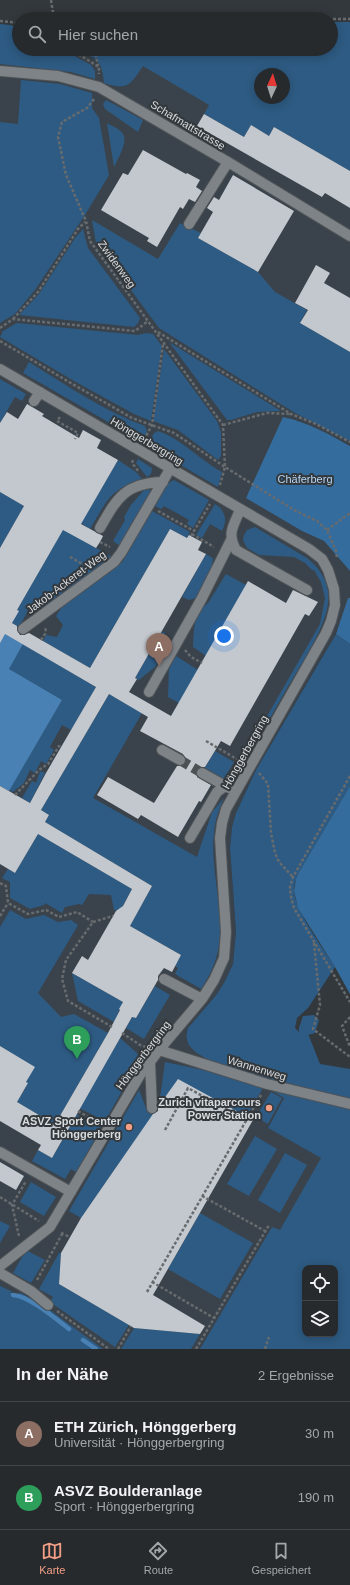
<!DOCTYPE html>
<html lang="de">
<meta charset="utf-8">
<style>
body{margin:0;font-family:Arial,sans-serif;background:#2e3235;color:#f1f3f6}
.controls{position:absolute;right:12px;bottom:12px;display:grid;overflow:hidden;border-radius:8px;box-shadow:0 2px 10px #0003}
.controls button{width:36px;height:36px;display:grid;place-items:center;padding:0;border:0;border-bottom:1px solid #424649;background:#262a2d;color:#f1f3f6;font:20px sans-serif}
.compass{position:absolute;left:254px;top:68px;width:36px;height:36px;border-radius:50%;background:#262a2d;box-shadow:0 2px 10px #0003;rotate:4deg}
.you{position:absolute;left:224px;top:636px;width:14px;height:14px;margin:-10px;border:3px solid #fff;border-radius:50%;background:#1a73e8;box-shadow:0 0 0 6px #1a73e833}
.badge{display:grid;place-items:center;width:26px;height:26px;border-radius:50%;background:#f39f85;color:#fff;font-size:13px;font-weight:700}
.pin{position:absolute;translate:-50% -33px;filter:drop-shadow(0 1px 2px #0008)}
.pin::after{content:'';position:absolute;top:21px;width:14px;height:12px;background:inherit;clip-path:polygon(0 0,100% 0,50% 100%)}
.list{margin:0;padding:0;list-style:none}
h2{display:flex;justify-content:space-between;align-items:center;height:52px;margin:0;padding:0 16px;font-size:17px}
h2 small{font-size:13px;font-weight:400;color:#a4a7aa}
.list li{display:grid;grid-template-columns:26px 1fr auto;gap:12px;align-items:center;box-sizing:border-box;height:64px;padding:0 16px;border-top:1px solid #424649}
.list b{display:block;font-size:15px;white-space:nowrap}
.list p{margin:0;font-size:13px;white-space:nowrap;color:#a4a7aa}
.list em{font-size:13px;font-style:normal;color:#a4a7aa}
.icon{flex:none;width:22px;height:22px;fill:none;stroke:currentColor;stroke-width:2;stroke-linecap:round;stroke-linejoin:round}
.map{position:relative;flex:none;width:350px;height:1349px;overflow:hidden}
.search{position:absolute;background:#262a2d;box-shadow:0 2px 10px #0003;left:12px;right:12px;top:12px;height:44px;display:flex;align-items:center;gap:10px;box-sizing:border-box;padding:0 14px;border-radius:22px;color:#a4a7aa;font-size:15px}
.sheet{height:180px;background:#262a2d}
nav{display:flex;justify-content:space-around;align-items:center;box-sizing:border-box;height:56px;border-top:1px solid #424649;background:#262a2d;font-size:11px;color:#a4a7aa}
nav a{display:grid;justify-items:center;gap:2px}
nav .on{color:#f39f85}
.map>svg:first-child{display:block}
</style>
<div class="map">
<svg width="350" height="1349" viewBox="0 0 350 1349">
<rect width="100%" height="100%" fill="#33383c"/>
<!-- built -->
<path fill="#3a434b" d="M 0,37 L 19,49 L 137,49 L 260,98 L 350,147 L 350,445 L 298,420 L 246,497 L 302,531 L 324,541 L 350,571 L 350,598 L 348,598 L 342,619 L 334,637 L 256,770 L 236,813 L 232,827 L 230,848 L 236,931 L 233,964 L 225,981 L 217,994 L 188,1028 L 186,1034 L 274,1082 L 284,1098 L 268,1128 L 322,1158 L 248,1286 L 275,1349 L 0,1349 Z"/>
<!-- green -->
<path fill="#2e5b83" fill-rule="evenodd" d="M 331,22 L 350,22 L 350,171 L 274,127 L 269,136 L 251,125 L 244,137 L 204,114 L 209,105 L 143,66 C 130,85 128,91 104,83 C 102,60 97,59 77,49 L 331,49 ZM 260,74 L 284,74 L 284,98 L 260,98 Z
M 0,24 L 10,25 L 19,28 L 19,49 L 62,49 L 91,65 L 95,71 L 95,79 L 71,72 L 0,64 Z
M 21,80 L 60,84 L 92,93 L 92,108 L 99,118 L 109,175 L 85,215 L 35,290 L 15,314 L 0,323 L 0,122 L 18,124 Z
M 106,100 L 143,120 L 138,132 L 105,109 L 103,104 Z
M 107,123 C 112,126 120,129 123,134 C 128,142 118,159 114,167 Z
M 92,220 L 158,259 L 180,223 L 201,233 L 198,238 L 258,272 L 275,292 L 307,310 L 300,323 L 350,352 L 350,441 L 295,413 L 159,328 L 96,243 Z
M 83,229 L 88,248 L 140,318 L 138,323 L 134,327 L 19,315 L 39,294 L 75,238 Z
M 17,323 L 138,335 L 146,333 L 153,334 L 162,346 L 151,421 L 134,414 L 74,381 L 0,337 L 3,331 Z
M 169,342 L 281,411 L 257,412 L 231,420 L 227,420 Z
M 164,349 L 217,421 L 221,432 L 221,456 L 218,460 L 178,430 L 153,421 Z
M 29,362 C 66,385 104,411 145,426 L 147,432 L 141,441 L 23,373 Z
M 0,379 L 26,394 L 22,401 L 15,397 L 0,423 Z
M 158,431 C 183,440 200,460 222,472 L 218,487 L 147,445 L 154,433 Z
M 138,459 L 152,468 L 151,474 L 147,477 L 136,463 Z
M 118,460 L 136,472 L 142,479 C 109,490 107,501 90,529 L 81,523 Z
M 174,480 L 209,500 L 193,528 L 187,524 L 189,520 L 164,506 L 161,509 L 155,506 L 167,484 Z
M 145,489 L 150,490 L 151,493 L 120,546 L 113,541 L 125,520 L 124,517 L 131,505 Z
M 0,492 L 24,506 L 0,548 Z
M 215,504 C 225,510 228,520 222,531 L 210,524 L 202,538 L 196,535 Z
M 152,511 L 190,532 L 187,538 L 170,529 L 90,668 L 43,641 L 46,635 L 57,637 L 63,625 L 56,616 L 62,607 L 123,561 Z
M 255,527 L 307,558 C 317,566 326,577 328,591 C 333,619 300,666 286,690 C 273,713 260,736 246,759 L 243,758 L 320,624 L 325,598 L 321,582 L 314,570 L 312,570 L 305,563 L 294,557 L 259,555 L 247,548 L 243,540 L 244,535 L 247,530 Z
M 63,529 L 112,557 L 42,611 L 29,609 L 19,627 L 0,616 L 17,610 Z
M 206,554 L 213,558 L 211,571 L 196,598 L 189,600 L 182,597 Z
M 226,574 L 246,585 L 206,656 L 193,647 C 194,631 193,613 208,603 Z
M 162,631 L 165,633 L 167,648 L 156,666 L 139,680 L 135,678 Z
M 336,634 L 350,644 L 350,786 L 299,872 C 297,877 294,883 294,890 C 294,910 324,949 335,967 L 308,1008 L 297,1018 L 295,1028 L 299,1032 L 299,1028 L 303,1016 L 314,1015 L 319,1020 L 315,1033 L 308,1035 L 309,1036 L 320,1064 L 350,1069 L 350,1349 L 200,1349 L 272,1227 L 280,1230 L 321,1158 L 268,1128 L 284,1098 L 271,1090 L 274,1082 C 255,1076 196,1062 188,1043 C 186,1038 186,1033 188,1028 L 217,994 L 225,981 L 233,964 L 236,931 L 230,848 L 232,827 L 236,813 L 256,770 ZM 305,1268 L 335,1268 L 335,1334 L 305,1334 Z
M 23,644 L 96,687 L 71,730 L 62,725 L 50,747 L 54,750 L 46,764 L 41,761 L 35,773 L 30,770 L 24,783 L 13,792 L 9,790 L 62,700 L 8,669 Z
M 176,656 L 198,670 L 179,703 L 168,697 L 169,668 Z
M 109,694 L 142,713 L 93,798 L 197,857 L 212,812 L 224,798 C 219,809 215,820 214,833 C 209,875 230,924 214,964 C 211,973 206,981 201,989 L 175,974 L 178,968 L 175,966 L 181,955 L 130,926 L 152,886 L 45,822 L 49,815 L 41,810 Z
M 215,751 L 234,762 L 223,780 L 204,769 Z
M 40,771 L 45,773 L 30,803 L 22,798 L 32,781 L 36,783 Z
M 38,834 L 132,889 L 120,911 L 114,910 L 111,895 L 89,894 L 82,905 L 79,904 L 65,907 L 62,913 L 45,903 L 44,905 L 30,909 L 10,898 L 10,882 L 2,878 L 8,869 L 15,873 Z
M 10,910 L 26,919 L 44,915 L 58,922 L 71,920 L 78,925 L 38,993 L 61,1017 L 74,1014 L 108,1033 L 57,1121 L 55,1120 L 54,1124 L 13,1100 L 22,1094 L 28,1083 L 26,1082 L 34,1067 L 0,1046 L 0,927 Z
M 72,973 L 123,1002 L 114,1022 L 78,1001 Z
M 155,986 L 170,995 L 144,1039 L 126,1028 L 132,1017 L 136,1018 Z
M 120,1038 L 137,1053 L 139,1061 L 105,1121 L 79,1108 Z
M 165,1062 L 203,1070 L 263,1088 L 246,1117 L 159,1105 Z
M 139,1090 L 148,1113 L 156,1111 L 81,1218 L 69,1211 Z
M 271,1092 L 282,1098 L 268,1124 L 256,1117 Z
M 76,1114 L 101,1128 L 76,1172 L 71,1169 L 65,1179 L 32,1161 L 38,1150 L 52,1158 L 69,1129 L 68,1128 Z
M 255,1136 L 277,1149 L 249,1196 L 227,1184 Z
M 285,1153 L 307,1165 L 280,1213 L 258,1200 Z
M 31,1182 L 56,1197 L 44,1216 L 20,1202 Z
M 200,1213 L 253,1243 L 220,1299 L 168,1269 Z
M 0,1221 L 10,1226 L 0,1243 Z
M 26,1250 L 45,1260 L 31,1283 L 13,1273 Z
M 59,1253 L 61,1253 L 59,1284 L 129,1325 L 115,1347 L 50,1302 L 53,1297 L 39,1289 Z
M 0,1286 L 11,1291 L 13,1295 L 21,1293 L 47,1308 L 103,1349 L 0,1349 Z
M 134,1328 L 200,1334 L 191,1349 L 121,1349 Z"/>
<!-- forest -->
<path fill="#346c9d" d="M 283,417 C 308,422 328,434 350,446 L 350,571 L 324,541 L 302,531 L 246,498 Z
M 348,598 L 350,598 L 350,644 L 336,634 Z
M 350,786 L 350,994 L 335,967 L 298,908 L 294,891 L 296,879 L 299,872 Z"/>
<!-- water -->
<path fill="#4981b4" d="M 0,631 L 23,644 L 9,669 L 62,700 L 9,791 L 0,786 Z"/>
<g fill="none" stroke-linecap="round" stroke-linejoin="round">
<!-- stream -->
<path stroke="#4981b4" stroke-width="4.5" d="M 13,1295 C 29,1296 56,1319 69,1329
M 83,1340 L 96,1349"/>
</g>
<!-- building -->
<path fill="#c3c8ce" d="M 204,114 L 244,137 L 251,125 L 269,136 L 274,127 L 350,171 L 350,208 L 325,193 L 322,197 L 197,126 Z
M 143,150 L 186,174 L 187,173 L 200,180 L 196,187 L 202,191 L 195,202 L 189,199 L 183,209 L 180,207 L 157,247 L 147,241 L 149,238 L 101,210 L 123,173 L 128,175 Z
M 233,175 L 294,211 L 258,272 L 198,238 L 213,212 L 207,208 L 214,197 L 219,200 Z
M 316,265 L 330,273 L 324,283 L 350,298 L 350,352 L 300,323 L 308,310 L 295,303 Z
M 27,404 L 44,414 L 42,416 L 79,438 L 83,430 L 101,440 L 97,448 L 118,460 L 81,524 L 103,536 L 100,542 L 96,548 L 63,530 L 17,610 L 19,611 L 12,623 L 17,626 L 17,630 L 20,635 L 24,635 L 29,633 L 90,668 L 170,529 L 187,538 L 189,535 L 202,542 L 198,550 L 206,554 L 135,678 L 137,679 L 129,692 L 171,716 L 248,581 L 286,603 L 293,590 L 318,602 L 309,616 L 305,614 L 230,746 L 221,741 L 205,767 L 202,767 L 197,770 L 197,777 L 211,785 L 201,802 L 199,801 L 178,837 L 141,815 L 138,819 L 97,795 L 108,777 L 154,803 L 177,766 L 183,766 L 186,760 L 183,754 L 140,731 L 148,717 L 109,694 L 41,810 L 49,815 L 45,822 L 152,886 L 130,926 L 181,955 L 172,972 L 164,968 L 158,976 L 158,980 L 136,1018 L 132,1017 L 52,1158 L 38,1150 L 41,1145 L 0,1121 L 0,1046 L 35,1067 L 26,1082 L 28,1083 L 17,1102 L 54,1124 L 56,1120 L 57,1121 L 108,1033 L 120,1010 L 119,1009 L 123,1002 L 72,973 L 82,956 L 88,960 L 116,911 L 123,906 L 132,889 L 38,834 L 15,873 L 0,864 L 0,786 L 30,803 L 46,773 L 96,687 L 5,634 L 0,643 L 0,548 L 24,506 L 0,492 L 0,423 L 7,412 L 18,419 Z
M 178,1079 L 253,1120 L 153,1295 L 205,1326 L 200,1334 L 134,1328 L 59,1284 L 61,1253 L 81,1218 L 153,1114 L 158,1111 L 158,1107 Z
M 0,1162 L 24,1176 L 16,1190 L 0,1181 Z"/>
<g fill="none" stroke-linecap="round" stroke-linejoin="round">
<!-- minor-tunnel -->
<path stroke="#4c5154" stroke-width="10" stroke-dasharray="10 5" stroke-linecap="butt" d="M 180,760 L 202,773"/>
<!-- minor casing -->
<g stroke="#505457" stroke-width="12">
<path id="minor" d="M 0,71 L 58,76 L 99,87 L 228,162 L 350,236
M 189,224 L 228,162
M 0,369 L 309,549 L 322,559 L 328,570 L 334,589 L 335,605 L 331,621 L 326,633 L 226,809 L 222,823 L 220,838 L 226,932 L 224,958 L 214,980 L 202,999 L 159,1050 L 140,1075 L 50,1227 L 0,1266
M 34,401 L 40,392
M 240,510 C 233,527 227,533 236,550 L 307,590
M 100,528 C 117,498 125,483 163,482
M 23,629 L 114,562 L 121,553 L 170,469
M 149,692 L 202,598 L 231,540
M 162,750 L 180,760
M 202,773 L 229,788
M 190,838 L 217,792 L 225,786
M 164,979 L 202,999
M 159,1050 L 267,1084 L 350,1104
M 150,1062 L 152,1108
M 0,1152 L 71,1192
M 0,1273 L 31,1291 L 48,1305"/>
</g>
<!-- path -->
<path stroke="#676b6e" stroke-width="2.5" stroke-dasharray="3 2" stroke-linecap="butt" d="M 51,0 L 54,19
M 318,19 L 350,19
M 0,21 L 11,22 L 19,24
M 70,49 L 99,67 L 99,74
M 97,49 L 96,56 L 98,66
M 94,99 L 87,108 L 62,122 L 58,137 L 66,175 L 86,221 L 90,241 L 223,425 L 225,467 L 220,485
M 13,319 L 38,292 L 78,229 L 85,222
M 0,328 L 13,319 L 135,331 L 148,321
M 158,332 L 291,414 L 316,424 L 350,442
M 0,341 L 69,382 L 132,418 L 174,433 L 225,467 L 294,510 L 317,521 L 327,530 L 336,551 L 337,558
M 60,417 L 57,421 L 78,433 L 75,439
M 223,425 L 267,413 L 290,414
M 144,440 L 152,425 L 163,344
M 133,460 L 132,463 L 139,472
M 158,511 L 194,531
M 327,530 L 350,513
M 192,534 L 214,547
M 191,536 L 210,504
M 100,542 L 110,547
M 70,557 L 88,567
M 41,640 L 45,634 L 46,627
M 185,650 L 191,657 L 202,663
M 206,741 L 240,761
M 259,773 L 268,784 L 271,833 L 275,853 L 279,862 L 293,877
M 350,776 L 293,877 L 290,887 L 291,897 L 294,908 L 350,1002
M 15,795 L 39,770 L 48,764 L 59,746 L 61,747
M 0,883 L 6,886 L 8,903 L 28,914 L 46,910 L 59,917 L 77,912 L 93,922
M 0,916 L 8,903
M 314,943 L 320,1005 L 313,1029 L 350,1057
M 350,1017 L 342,1026 L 350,1047
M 112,1027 L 68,1001 L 62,979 L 66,960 L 93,922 L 113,916
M 122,1033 L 140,1045 L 146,1047
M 78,1111 L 98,1123
M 165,1130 L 188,1088 L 246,1120
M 202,1196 L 265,1231
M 0,1197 L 39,1221
M 61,1233 L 70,1237
M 19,1236 L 12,1205 L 26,1181
M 37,1280 L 62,1234
M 152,1282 L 214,1318
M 147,1292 L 261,1095
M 57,1311 L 109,1349
M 118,1349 L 131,1326
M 196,1349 L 269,1225
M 265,1349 L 269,1337"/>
<!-- minor -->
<use href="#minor" stroke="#7e8388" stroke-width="10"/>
</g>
<!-- markers -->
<g fill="#f39f85" stroke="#33383c" stroke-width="1.5">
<circle cx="269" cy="1108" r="4"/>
<circle cx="129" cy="1127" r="4"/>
</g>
<g text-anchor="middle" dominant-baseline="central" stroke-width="4" stroke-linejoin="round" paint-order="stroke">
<!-- street labels -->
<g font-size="11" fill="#d9dcde" stroke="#33383c">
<text transform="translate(188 125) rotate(31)">Schafmattstrasse</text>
<text transform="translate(117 264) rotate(54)">Zwidenweg</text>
<text transform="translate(147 441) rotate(31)">Hönggerbergring</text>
<text transform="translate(66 582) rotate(-37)">Jakob-Ackeret-Weg</text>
<text transform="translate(245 752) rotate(-61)">Hönggerbergring</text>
<text transform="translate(143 1055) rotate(-53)">Hönggerbergring</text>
<text transform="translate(257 1068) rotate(17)">Wannenweg</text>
</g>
<!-- park labels -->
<g font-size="11" fill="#b6d4f1" stroke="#33383c">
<text x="305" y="479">Chäferberg</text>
</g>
<!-- poi labels -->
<g font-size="11" font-weight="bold" fill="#d9dcde" stroke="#33383c" text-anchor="end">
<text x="261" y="1102">Zurich vitaparcours<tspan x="261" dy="13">Power Station</tspan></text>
<text x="121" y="1121">ASVZ Sport Center<tspan x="121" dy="13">Hönggerberg</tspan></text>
</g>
</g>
</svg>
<div class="controls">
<button><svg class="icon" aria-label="locate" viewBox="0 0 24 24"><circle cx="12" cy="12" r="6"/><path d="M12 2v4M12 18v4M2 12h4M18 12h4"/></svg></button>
<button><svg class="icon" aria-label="layers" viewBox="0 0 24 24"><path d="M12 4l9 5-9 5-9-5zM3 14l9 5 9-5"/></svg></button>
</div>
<svg class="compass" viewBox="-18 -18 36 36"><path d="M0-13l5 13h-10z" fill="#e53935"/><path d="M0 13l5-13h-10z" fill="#a4a7aa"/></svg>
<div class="you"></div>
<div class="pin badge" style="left:159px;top:666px;background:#8d6e63">A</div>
<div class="pin badge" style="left:77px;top:1059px;background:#2e9e5b">B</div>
<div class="search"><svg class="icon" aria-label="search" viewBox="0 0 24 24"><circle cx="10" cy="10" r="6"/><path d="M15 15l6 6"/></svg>Hier suchen</div>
</div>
<section class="sheet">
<h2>In der Nähe<small>2 Ergebnisse</small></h2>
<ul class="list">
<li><span class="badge" style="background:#8d6e63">A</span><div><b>ETH Zürich, Hönggerberg</b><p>Universität · Hönggerbergring</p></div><em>30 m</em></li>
<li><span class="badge" style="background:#2e9e5b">B</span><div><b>ASVZ Boulderanlage</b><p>Sport · Hönggerbergring</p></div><em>190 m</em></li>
</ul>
</section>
<nav>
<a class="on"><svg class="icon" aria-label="map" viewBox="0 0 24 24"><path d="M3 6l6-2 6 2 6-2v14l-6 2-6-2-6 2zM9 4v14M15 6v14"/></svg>Karte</a>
<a><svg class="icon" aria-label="directions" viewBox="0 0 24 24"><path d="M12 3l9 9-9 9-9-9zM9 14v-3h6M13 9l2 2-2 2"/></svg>Route</a>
<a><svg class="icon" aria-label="saved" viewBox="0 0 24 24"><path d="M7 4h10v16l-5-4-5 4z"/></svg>Gespeichert</a>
</nav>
